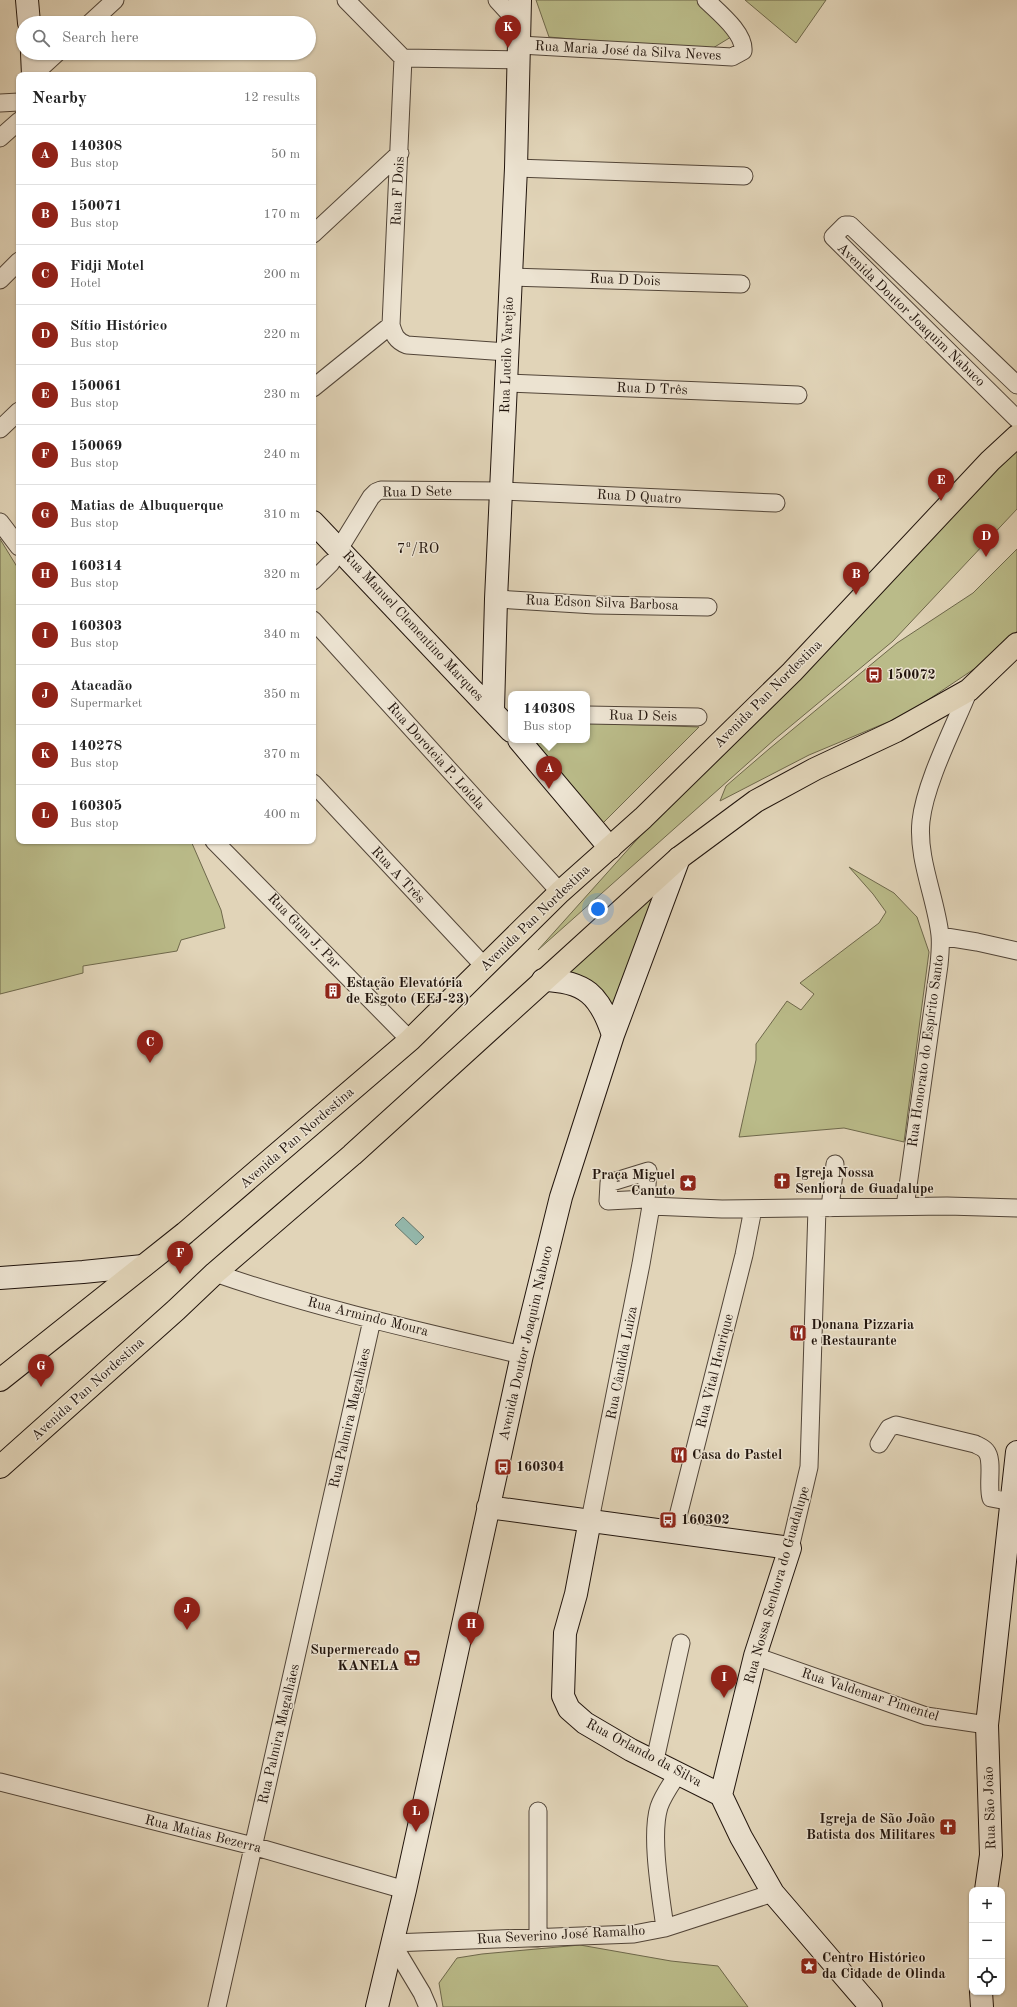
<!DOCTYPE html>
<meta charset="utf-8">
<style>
body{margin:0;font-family:"Old Standard TT",serif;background:#f2f2f2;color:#222}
.controls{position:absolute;right:12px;bottom:12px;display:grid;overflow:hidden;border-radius:8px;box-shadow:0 1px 3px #0004}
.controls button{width:36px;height:36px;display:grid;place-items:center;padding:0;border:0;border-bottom:1px solid #e0e0e0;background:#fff;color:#222;font:20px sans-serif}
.you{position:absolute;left:598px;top:909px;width:14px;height:14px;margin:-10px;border:3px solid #fff;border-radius:50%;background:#1a73e8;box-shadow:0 0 0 6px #1a73e833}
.badge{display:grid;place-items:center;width:26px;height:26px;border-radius:50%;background:#8f2418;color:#fff;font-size:13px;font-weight:700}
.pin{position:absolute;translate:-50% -33px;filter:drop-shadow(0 1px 2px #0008)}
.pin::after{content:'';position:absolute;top:21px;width:14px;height:12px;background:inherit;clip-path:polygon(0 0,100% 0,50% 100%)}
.popup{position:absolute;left:508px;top:691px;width:82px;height:52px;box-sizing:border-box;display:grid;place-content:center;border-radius:8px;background:#fff;filter:drop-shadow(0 1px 3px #0005);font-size:13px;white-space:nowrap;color:#767676}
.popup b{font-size:15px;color:#222}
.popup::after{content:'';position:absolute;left:50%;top:100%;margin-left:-8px;border:8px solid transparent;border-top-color:#fff}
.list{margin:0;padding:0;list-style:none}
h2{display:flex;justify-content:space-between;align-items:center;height:52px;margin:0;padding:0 16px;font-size:17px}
h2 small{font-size:13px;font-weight:400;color:#767676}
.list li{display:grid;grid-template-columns:26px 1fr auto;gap:12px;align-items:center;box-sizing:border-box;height:60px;padding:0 16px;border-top:1px solid #e0e0e0}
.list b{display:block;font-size:15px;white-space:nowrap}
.list p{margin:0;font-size:13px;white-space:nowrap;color:#767676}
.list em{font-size:13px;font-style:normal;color:#767676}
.icon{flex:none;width:22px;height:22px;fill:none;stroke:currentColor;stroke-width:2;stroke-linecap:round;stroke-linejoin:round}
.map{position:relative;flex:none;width:1017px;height:2007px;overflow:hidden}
.search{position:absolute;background:#fff;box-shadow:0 1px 3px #0004;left:16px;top:16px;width:300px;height:44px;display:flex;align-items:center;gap:10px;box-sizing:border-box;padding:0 14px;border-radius:22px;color:#767676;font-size:15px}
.panel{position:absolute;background:#fff;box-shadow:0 1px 3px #0004;left:16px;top:72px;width:300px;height:772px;border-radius:8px}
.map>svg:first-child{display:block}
</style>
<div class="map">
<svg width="1017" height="2007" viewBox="0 0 1017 2007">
<rect width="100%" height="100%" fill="#e1d4b8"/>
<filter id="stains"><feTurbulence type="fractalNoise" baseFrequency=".005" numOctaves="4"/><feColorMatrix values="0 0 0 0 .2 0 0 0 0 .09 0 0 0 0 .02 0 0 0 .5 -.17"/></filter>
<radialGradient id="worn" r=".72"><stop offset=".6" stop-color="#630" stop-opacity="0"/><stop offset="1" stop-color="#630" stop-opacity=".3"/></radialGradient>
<!-- green -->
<path fill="#babb89" stroke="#6e684b" d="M 536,0 L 698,0 L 731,37 L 708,51 L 549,37 Z
M 745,0 L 826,0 L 796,43 Z
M 1017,444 L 1017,509 L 893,641 L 775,739 L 538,950 L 667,806 Z
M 0,539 L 19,570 L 19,841 L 191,841 L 221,910 L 225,928 L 181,940 L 177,951 L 83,966 L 83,973 L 0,994 Z
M 1017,549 L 1017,631 L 992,657 L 907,714 L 809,755 L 720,801 L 726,786 L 769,749 L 897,643 L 973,593 Z
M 587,723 L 699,727 L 603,823 L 534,740 L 587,740 Z
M 849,867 L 894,893 L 917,917 L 929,952 L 904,1142 L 844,1128 L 739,1137 L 756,1060 L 756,1044 L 787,1001 L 801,1010 L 814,994 L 800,983 L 879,923 L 886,912 L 873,894 Z
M 664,884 L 607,1018 L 556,974 Z
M 580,1945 L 671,1961 L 718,1966 L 748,2007 L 443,2007 L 439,1983 L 457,1958 L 482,1954 Z"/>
<!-- water -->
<path fill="#94b8ac" stroke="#66776c" d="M 403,1217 L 424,1237 L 416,1245 L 395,1225 Z"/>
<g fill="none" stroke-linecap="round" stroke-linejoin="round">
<!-- street casing -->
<g stroke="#524538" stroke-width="19">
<path id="street" d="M 346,0 L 403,58
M 497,0 L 520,25
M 90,23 L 115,0
M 520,45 L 732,57 L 743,51 C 745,33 718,12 706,0
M 403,58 L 391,325 C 394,335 396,341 407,345 L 507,352
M 403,58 L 520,60
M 33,75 L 57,53
M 0,103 L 19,102
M 0,138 L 19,121
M 516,168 L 744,176
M 313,234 L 400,153
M 510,277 L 741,284
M 0,280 L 19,261
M 506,383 L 798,395
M 1017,385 L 850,225 L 845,225 L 833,237 L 1017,419
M 313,388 L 391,325
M 0,429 L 19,411
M 0,522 L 19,547
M 339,549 L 371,497 L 376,492 L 381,490 L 501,491 L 776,503
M 313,581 L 331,563
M 496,599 L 595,605 L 708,607
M 313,620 L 560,892
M 587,715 L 698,717
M 313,783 L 484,966
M 214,841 L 410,1040
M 940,936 L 977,942 L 1017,951
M 648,1171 L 646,1199 L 608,1201 L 609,1183 Z
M 905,1207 L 939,965 C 940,955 941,945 940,935 C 936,898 917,859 921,821 C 925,783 954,727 969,690
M 830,1208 L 835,1164
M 215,1273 C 315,1308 419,1331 522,1355
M 879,1444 L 889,1428 L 896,1425 L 975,1444 C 979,1446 984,1448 986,1451 C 994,1460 987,1485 991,1498 L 1012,1502
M 590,1520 L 641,1264 L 651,1206 L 722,1209 L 947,1206 L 1017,1208
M 674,1532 L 744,1255 L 753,1209
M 790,1548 L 809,1467 L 817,1208
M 755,1656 L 926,1716 L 987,1725
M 655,1760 L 681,1643
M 0,1782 L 253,1846 L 405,1890
M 665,1928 C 661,1897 650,1836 659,1807 C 663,1795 672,1783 679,1772
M 538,1938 L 538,1811
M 217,2007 L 372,1320
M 428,2007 L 422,1993 L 392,1943 L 634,1934 L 665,1928 L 773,1893"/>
</g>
<!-- secondary casing -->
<g stroke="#22150d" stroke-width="24">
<path id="secondary" d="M 27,0 L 29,23
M 32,53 L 33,75
M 313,522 L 511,731
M 493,710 L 496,599 L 516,168 L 520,0
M 519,740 L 610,848
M 543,980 C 585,981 600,995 613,1035
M 0,1278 L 83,1272 L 143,1266
M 488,1507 L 790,1548 L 755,1656 L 721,1795 L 741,1837 L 773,1893 L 871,2007
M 590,1520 L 576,1594 L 565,1633 L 563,1696 L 569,1709 L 585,1723 L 631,1750 L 721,1795
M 986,1890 L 991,1855 L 987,1725 L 1017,1452
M 981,1992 L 982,2007
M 377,2007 L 405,1890 L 522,1355 L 561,1197 L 613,1035 L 679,858"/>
</g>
<!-- highway casing -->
<g stroke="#22150d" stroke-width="24">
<path id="highway" d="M 0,1380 L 185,1233 L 410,1040 L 560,892 L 643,818 L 792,672 L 990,461 L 1017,436
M 0,1467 L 176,1310 L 215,1273 L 352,1155 L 679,858 L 756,801 L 815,769 L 896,731 L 969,690 L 1017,644"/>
</g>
<!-- street -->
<use href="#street" stroke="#ece3d1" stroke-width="17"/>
<!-- secondary -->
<use href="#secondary" stroke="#ece3d1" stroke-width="22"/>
<!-- highway -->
<use href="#highway" stroke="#e1d4b8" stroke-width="22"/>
</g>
<!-- icons -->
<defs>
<g id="bus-square" transform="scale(0.9)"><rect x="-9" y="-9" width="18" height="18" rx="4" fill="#8f2418" stroke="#ece3d1"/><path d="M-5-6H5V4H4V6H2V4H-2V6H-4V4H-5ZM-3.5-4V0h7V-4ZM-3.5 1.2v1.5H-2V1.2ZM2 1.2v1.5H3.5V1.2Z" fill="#fff"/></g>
<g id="building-square" transform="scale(0.9)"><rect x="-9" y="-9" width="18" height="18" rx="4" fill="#8f2418" stroke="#ece3d1"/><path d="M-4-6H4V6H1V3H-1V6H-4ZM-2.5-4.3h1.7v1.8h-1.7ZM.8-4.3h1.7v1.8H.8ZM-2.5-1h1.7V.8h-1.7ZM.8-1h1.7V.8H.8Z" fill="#fff"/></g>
<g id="church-square" transform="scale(0.9)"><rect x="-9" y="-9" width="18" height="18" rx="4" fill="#8f2418" stroke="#ece3d1"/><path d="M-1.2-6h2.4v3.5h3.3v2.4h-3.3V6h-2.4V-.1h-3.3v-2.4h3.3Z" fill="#fff"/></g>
<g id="sight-square" transform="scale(0.9)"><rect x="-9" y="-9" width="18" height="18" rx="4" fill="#8f2418" stroke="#ece3d1"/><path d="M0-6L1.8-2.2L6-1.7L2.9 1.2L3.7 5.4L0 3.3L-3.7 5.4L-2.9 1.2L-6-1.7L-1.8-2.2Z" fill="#fff"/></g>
<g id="restaurant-square" transform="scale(0.9)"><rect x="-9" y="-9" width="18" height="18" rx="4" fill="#8f2418" stroke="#ece3d1"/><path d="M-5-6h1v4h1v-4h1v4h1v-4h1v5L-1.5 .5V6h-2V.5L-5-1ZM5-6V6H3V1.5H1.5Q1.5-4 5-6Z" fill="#fff"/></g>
<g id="supermarket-square" transform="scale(0.9)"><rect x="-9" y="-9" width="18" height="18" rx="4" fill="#8f2418" stroke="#ece3d1"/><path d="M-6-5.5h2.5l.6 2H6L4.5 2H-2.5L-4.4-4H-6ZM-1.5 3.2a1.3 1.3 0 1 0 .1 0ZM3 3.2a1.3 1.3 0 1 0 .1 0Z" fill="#fff"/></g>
</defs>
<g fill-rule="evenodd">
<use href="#bus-square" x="874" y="675"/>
<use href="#building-square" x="333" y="991"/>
<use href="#church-square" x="782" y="1181"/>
<use href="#sight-square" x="688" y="1183"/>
<use href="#restaurant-square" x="798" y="1333"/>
<use href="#restaurant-square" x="679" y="1455"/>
<use href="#bus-square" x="503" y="1467"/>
<use href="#bus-square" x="668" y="1520"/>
<use href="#supermarket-square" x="412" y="1658"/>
<use href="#church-square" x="948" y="1827"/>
<use href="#sight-square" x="809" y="1966"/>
</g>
<g text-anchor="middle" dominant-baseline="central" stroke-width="3" stroke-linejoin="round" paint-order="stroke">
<!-- street labels -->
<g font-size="14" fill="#22150d" stroke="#ece3d1">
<text transform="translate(628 51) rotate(3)">Rua Maria José da Silva Neves</text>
<text transform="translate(398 191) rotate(-87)">Rua F Dois</text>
<text transform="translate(625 280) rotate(2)">Rua D Dois</text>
<text transform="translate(911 315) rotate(44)">Avenida Doutor Joaquim Nabuco</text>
<text transform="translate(507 355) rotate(-88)">Rua Lucilo Varejão</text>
<text transform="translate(652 389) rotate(2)">Rua D Três</text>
<text transform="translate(417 492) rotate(-1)">Rua D Sete</text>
<text transform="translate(639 497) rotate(3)">Rua D Quatro</text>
<text transform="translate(602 603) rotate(2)">Rua Edson Silva Barbosa</text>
<text transform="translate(413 626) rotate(47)">Rua Manuel Clementino Marques</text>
<text transform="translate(768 694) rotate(-45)">Avenida Pan Nordestina</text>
<text transform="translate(643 716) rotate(1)">Rua D Seis</text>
<text transform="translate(436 756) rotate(48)">Rua Doroteia P. Loiola</text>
<text transform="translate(398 875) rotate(47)">Rua A Três</text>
<text transform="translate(535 918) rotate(-44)">Avenida Pan Nordestina</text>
<text transform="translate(304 931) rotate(46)">Rua Gum J. Par</text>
<text transform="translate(926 1051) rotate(-82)">Rua Honorato do Espírito Santo</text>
<text transform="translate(297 1138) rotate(-41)">Avenida Pan Nordestina</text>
<text transform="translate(368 1317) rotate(14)">Rua Armindo Moura</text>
<text transform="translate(526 1343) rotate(-77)">Avenida Doutor Joaquim Nabuco</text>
<text transform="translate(622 1363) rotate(-79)">Rua Cândida Luiza</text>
<text transform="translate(715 1371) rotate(-76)">Rua Vital Henrique</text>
<text transform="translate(88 1389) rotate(-42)">Avenida Pan Nordestina</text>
<text transform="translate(350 1418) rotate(-77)">Rua Palmira Magalhães</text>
<text transform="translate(777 1585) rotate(-74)">Rua Nossa Senhora do Guadalupe</text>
<text transform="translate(870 1695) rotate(18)">Rua Valdemar Pimentel</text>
<text transform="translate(279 1734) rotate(-77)">Rua Palmira Magalhães</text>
<text transform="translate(644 1753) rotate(28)">Rua Orlando da Silva</text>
<text transform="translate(990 1808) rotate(-92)">Rua São João</text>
<text transform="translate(203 1834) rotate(14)">Rua Matias Bezerra</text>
<text transform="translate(561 1935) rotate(-3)">Rua Severino José Ramalho</text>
</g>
<!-- poi labels -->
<g font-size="14" font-weight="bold" fill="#22150d" stroke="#ece3d1" text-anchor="start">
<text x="887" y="675">150072</text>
<text x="346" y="983">Estação Elevatória<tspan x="346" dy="16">de Esgoto (EEJ-23)</tspan></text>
<text x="795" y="1173">Igreja Nossa<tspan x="795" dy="16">Senhora de Guadalupe</tspan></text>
<text x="675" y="1175" text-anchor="end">Praça Miguel<tspan x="675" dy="16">Canuto</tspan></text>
<text x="811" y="1325">Donana Pizzaria<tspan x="811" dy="16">e Restaurante</tspan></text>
<text x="692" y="1455">Casa do Pastel</text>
<text x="516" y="1467">160304</text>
<text x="681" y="1520">160302</text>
<text x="399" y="1650" text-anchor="end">Supermercado<tspan x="399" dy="16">KANELA</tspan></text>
<text x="935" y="1819" text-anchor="end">Igreja de São João<tspan x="935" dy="16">Batista dos Militares</tspan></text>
<text x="822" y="1958">Centro Histórico<tspan x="822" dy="16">da Cidade de Olinda</tspan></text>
</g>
<!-- neighbourhood labels -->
<g font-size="15" fill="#22150d" stroke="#ece3d1">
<text x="418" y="549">7º/RO</text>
</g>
</g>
<rect width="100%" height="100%" filter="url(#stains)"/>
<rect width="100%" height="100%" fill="url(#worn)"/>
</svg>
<div class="controls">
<button>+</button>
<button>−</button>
<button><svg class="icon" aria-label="locate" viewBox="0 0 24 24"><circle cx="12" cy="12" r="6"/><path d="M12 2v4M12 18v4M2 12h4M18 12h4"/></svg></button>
</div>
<div class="you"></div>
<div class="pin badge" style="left:549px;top:789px">A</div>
<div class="popup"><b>140308</b>Bus stop</div>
<div class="pin badge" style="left:856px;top:595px">B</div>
<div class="pin badge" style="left:150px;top:1063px">C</div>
<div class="pin badge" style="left:986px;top:557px">D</div>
<div class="pin badge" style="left:941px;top:501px">E</div>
<div class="pin badge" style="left:180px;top:1274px">F</div>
<div class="pin badge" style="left:41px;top:1387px">G</div>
<div class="pin badge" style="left:471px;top:1645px">H</div>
<div class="pin badge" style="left:724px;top:1698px">I</div>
<div class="pin badge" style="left:187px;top:1630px">J</div>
<div class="pin badge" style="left:508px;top:48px">K</div>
<div class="pin badge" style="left:416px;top:1832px">L</div>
<div class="search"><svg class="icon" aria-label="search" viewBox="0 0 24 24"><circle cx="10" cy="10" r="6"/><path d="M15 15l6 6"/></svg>Search here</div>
<section class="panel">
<h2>Nearby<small>12 results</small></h2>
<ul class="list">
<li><span class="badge">A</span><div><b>140308</b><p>Bus stop</p></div><em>50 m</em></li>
<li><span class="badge">B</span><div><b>150071</b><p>Bus stop</p></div><em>170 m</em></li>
<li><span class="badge">C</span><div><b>Fidji Motel</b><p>Hotel</p></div><em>200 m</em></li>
<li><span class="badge">D</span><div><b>Sítio Histórico</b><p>Bus stop</p></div><em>220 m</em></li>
<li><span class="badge">E</span><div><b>150061</b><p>Bus stop</p></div><em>230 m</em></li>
<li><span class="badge">F</span><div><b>150069</b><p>Bus stop</p></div><em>240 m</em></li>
<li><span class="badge">G</span><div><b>Matias de Albuquerque</b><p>Bus stop</p></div><em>310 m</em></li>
<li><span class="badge">H</span><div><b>160314</b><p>Bus stop</p></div><em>320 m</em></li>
<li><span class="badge">I</span><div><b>160303</b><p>Bus stop</p></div><em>340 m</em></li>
<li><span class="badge">J</span><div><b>Atacadão</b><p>Supermarket</p></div><em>350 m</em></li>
<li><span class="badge">K</span><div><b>140278</b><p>Bus stop</p></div><em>370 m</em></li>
<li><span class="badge">L</span><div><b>160305</b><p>Bus stop</p></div><em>400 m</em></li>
</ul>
</section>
</div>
